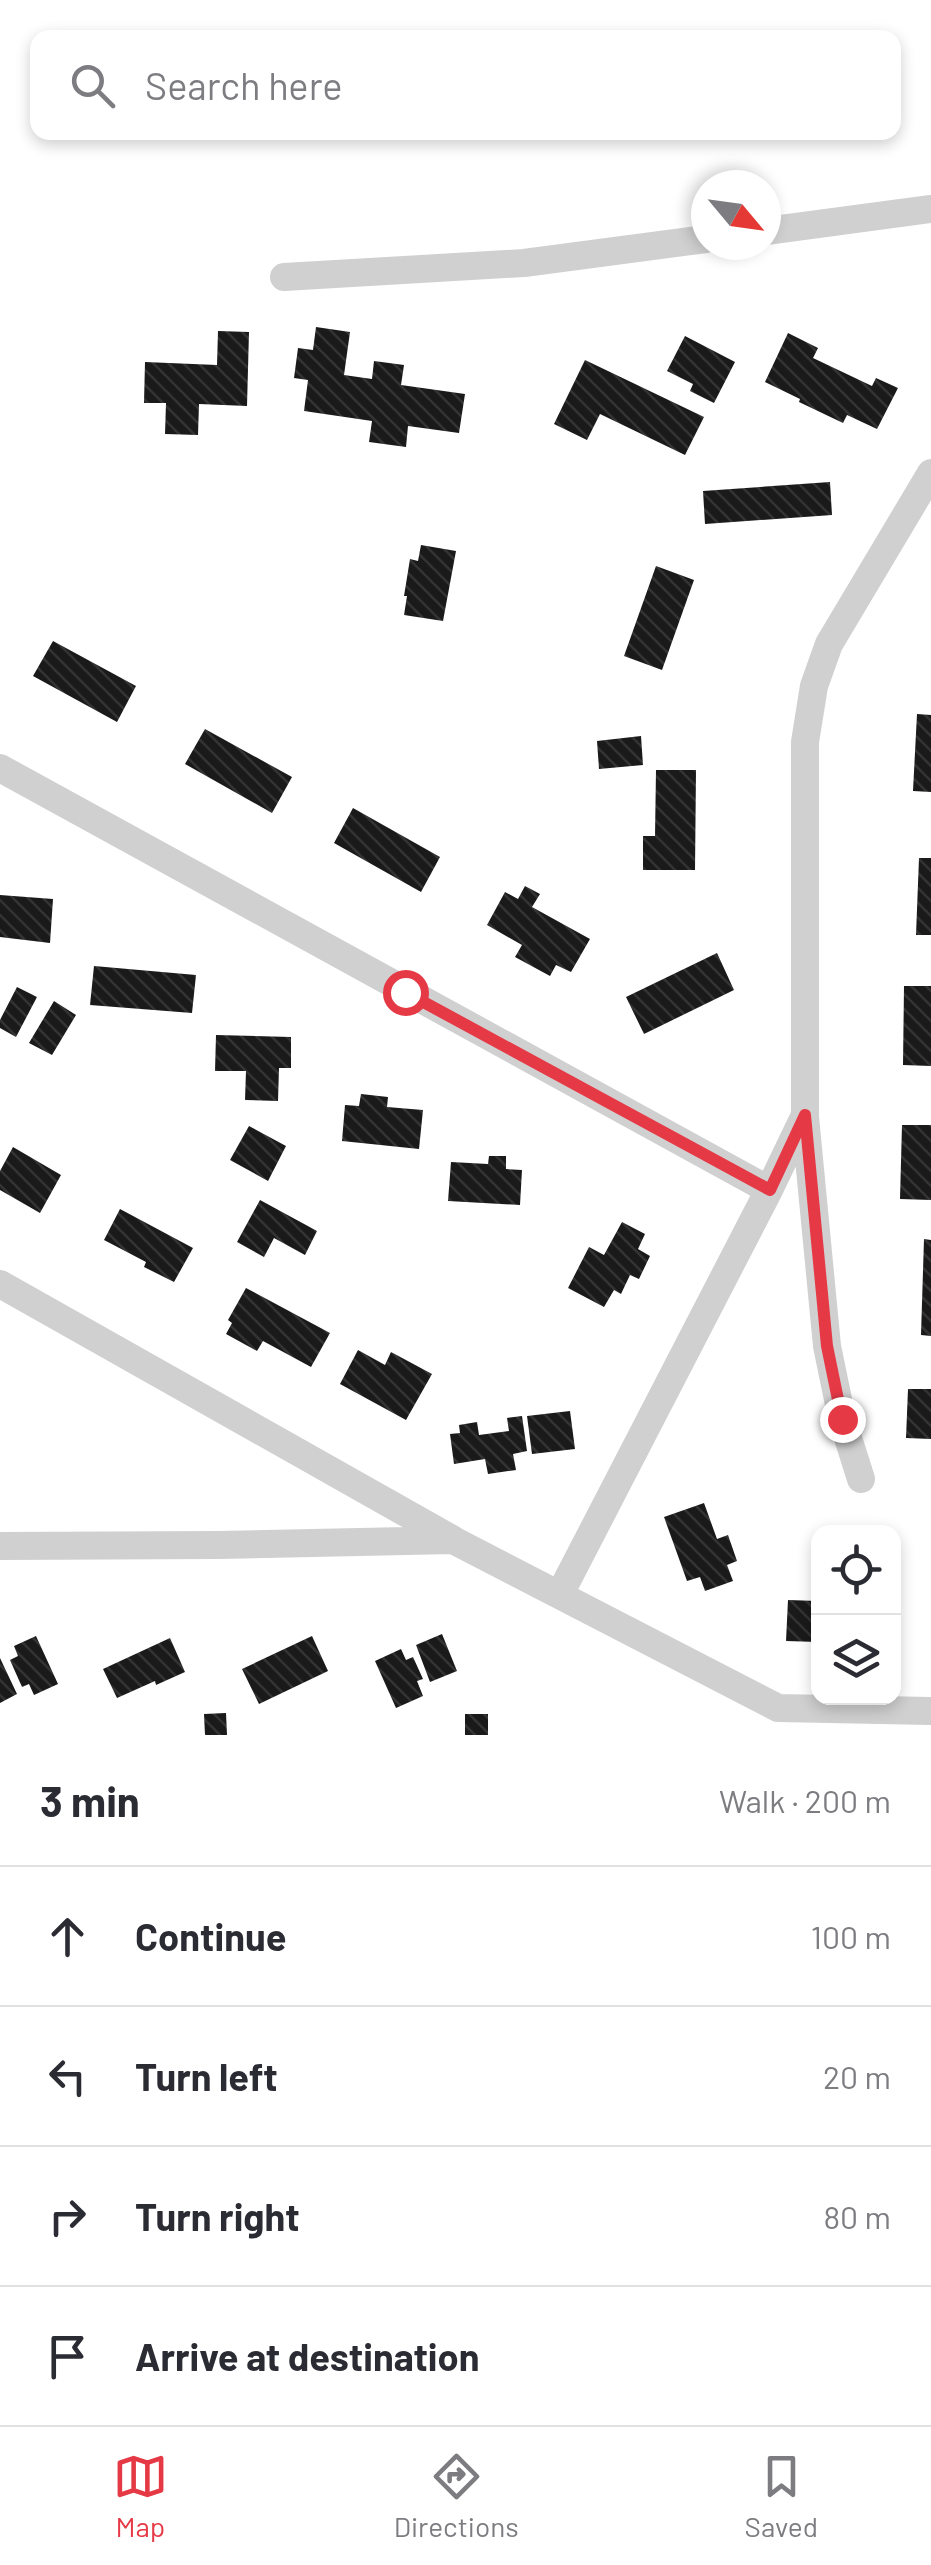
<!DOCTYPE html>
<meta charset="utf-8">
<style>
body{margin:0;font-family:Barlow,sans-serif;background:#f2f2f3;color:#2b2b33}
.controls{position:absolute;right:30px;bottom:30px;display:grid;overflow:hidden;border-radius:20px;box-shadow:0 5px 15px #0003}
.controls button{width:90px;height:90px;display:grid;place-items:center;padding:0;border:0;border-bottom:2px solid #e1e1e2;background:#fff;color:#2b2b33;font:50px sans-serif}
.compass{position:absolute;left:691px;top:170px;width:90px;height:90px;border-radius:50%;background:#fff;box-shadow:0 5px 15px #0003;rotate:119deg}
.stop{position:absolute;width:30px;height:30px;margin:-22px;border:8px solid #e63946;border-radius:50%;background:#fff}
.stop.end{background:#e63946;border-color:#fff;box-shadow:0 2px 10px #0008}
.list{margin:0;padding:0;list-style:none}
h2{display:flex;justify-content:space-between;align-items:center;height:130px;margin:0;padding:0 40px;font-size:42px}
h2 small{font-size:32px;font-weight:400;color:#7c7c81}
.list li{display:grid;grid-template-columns:65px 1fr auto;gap:30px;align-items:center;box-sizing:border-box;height:140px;padding:0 40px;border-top:2px solid #e1e1e2}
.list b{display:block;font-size:38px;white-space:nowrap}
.list em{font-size:32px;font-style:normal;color:#7c7c81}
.icon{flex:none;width:55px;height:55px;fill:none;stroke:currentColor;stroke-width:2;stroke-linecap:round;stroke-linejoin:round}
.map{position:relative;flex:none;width:931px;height:1735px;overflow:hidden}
.search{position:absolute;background:#fff;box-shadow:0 5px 15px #0003;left:30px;right:30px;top:30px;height:110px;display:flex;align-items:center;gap:25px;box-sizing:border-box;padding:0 35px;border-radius:20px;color:#7c7c81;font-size:38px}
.sheet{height:690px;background:#fff}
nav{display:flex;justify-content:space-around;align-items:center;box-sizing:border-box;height:140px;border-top:2px solid #e1e1e2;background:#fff;font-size:28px;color:#7c7c81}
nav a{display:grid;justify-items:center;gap:5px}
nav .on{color:#e63946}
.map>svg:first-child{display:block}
</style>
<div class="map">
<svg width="931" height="1735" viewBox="0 0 931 1735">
<defs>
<pattern id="building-back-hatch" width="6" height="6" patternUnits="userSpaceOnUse" patternTransform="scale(2.5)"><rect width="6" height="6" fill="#1a1a1a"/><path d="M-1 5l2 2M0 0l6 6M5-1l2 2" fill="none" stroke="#333"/></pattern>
</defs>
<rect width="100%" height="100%" fill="#fff"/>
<!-- building -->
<path fill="url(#building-back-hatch)" d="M 316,327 L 350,332 L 344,375 L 372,379 L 374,361 L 404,365 L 401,385 L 465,394 L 459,433 L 408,426 L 406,447 L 369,442 L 372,421 L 304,411 L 308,380 L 294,378 L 298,348 L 313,350 Z
M 218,331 L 249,332 L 247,406 L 199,404 L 198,435 L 165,434 L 166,403 L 144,403 L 145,362 L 217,365 Z
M 788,333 L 818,348 L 813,358 L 872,386 L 876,378 L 898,388 L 877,429 L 847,415 L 843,423 L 799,402 L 800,399 L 765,382 Z
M 685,336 L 735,362 L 714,403 L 690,391 L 693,384 L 667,371 Z
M 585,360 L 704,417 L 685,455 L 600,414 L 587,440 L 554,424 Z
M 830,482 L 832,515 L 705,524 L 703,491 Z
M 421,545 L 456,551 L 443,621 L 404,615 L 407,596 L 404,596 L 410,559 L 418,561 Z
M 656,566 L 694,580 L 662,670 L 624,656 Z
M 53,641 L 136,686 L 117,722 L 33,676 Z
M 917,714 L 931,715 L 931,792 L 913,791 Z
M 205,729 L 292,777 L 272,813 L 185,764 Z
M 641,736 L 643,765 L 599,769 L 597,741 Z
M 656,770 L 696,770 L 695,870 L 643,870 L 643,836 L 655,836 Z
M 353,808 L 440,857 L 421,892 L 334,843 Z
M 919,858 L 931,858 L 931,935 L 916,935 Z
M 525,886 L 540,894 L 532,907 L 590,939 L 571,972 L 556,965 L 550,976 L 515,957 L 522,945 L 487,925 L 505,892 L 518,899 Z
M 0,895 L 53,899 L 50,943 L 0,937 Z
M 717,953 L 734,990 L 644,1034 L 626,997 Z
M 94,966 L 196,975 L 192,1013 L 90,1005 Z
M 904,986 L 931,986 L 931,1066 L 903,1065 Z
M 17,987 L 37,997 L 16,1037 L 0,1028 L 0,1020 Z
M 54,1001 L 76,1015 L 52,1055 L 29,1043 Z
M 216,1035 L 291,1037 L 291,1068 L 279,1068 L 278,1101 L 245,1100 L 246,1071 L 215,1071 Z
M 361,1094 L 388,1097 L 387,1107 L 423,1110 L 419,1149 L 342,1141 L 345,1105 L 359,1106 Z
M 902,1125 L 931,1125 L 931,1200 L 900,1199 Z
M 249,1126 L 286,1146 L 268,1181 L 230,1160 Z
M 13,1147 L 61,1175 L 40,1213 L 0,1190 L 0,1171 Z
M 489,1156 L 506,1156 L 506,1169 L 522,1170 L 520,1205 L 448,1201 L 451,1162 L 488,1164 Z
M 260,1200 L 317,1231 L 305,1255 L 274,1238 L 264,1257 L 237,1242 Z
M 120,1209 L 193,1248 L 174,1282 L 144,1267 L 146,1262 L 104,1240 Z
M 622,1222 L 645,1234 L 638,1249 L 650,1256 L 639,1279 L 630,1275 L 621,1294 L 614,1290 L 604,1307 L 568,1288 L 589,1247 L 604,1255 Z
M 924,1239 L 931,1240 L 931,1336 L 921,1335 Z
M 246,1288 L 330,1333 L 311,1367 L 263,1341 L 257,1351 L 226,1334 L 232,1323 L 228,1320 Z
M 358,1350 L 385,1365 L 391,1352 L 432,1374 L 406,1420 L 340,1384 Z
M 908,1389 L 931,1389 L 931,1439 L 906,1438 Z
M 570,1411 L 575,1449 L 532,1454 L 527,1416 Z
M 522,1416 L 527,1451 L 513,1454 L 516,1470 L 488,1474 L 485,1459 L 454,1464 L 450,1434 L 460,1433 L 459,1425 L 477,1422 L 479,1435 L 509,1431 L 507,1418 Z
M 704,1503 L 717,1539 L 728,1535 L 737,1561 L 727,1565 L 733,1581 L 705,1591 L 700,1577 L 687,1581 L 664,1517 Z
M 788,1600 L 818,1601 L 818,1642 L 786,1641 Z
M 442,1634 L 457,1671 L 430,1682 L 416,1645 Z
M 36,1636 L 58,1684 L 34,1695 L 29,1684 L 22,1687 L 10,1660 L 18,1656 L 14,1646 Z
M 312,1636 L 328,1671 L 259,1704 L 242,1669 Z
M 170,1638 L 185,1672 L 156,1685 L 155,1681 L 117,1698 L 103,1669 Z
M 401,1649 L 406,1660 L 413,1657 L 423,1679 L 417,1681 L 423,1696 L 396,1708 L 375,1661 Z
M 0,1658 L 17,1694 L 0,1703 Z
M 226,1713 L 227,1735 L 205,1735 L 204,1714 Z
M 465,1714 L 488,1714 L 488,1735 L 465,1735 Z"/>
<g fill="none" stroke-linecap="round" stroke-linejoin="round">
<!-- minor -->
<path stroke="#d0d0d0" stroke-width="28" d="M 766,231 L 931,209
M 284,277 L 524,263 L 706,239
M 0,768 L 769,1190
M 805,1117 L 827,1346 L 842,1419 L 861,1479
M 0,1284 L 452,1539
M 0,1546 L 218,1545 L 453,1540 L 778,1708 L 931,1711
M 560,1594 L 769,1190 L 805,1115 L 805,742 L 814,686 L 829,644 L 931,473"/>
</g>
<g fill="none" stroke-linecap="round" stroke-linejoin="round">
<!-- route -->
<path stroke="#e63946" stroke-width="12" d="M 405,992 L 770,1190 L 805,1115 L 827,1346 L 842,1419"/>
</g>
</svg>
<div class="controls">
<button><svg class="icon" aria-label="locate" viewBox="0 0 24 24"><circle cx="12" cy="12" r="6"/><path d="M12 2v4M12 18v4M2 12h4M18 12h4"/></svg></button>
<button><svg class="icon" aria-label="layers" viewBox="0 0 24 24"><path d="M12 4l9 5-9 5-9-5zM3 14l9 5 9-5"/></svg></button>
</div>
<svg class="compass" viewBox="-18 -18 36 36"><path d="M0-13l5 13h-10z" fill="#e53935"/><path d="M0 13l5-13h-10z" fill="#7c7c81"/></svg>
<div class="stop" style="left:405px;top:992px"></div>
<div class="stop end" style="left:842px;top:1419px"></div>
<div class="search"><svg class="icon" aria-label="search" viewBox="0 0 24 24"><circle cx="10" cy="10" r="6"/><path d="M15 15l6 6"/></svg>Search here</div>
</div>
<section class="sheet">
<h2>3 min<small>Walk · 200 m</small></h2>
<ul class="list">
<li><svg class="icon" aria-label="ahead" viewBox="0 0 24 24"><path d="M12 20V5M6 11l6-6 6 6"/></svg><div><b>Continue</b></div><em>100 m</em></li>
<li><svg class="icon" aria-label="left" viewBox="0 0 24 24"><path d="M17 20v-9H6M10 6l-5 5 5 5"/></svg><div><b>Turn left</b></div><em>20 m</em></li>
<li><svg class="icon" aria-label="right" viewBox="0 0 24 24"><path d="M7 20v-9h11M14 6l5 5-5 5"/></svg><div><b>Turn right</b></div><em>80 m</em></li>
<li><svg class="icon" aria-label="arrive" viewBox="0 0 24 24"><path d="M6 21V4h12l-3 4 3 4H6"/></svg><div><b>Arrive at destination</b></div></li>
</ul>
</section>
<nav>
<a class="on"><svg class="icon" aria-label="map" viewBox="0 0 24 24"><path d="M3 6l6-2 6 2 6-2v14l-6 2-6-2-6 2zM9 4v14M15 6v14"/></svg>Map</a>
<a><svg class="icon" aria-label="directions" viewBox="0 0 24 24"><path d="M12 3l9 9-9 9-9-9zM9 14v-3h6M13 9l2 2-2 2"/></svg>Directions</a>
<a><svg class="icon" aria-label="saved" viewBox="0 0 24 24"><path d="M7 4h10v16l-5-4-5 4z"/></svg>Saved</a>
</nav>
